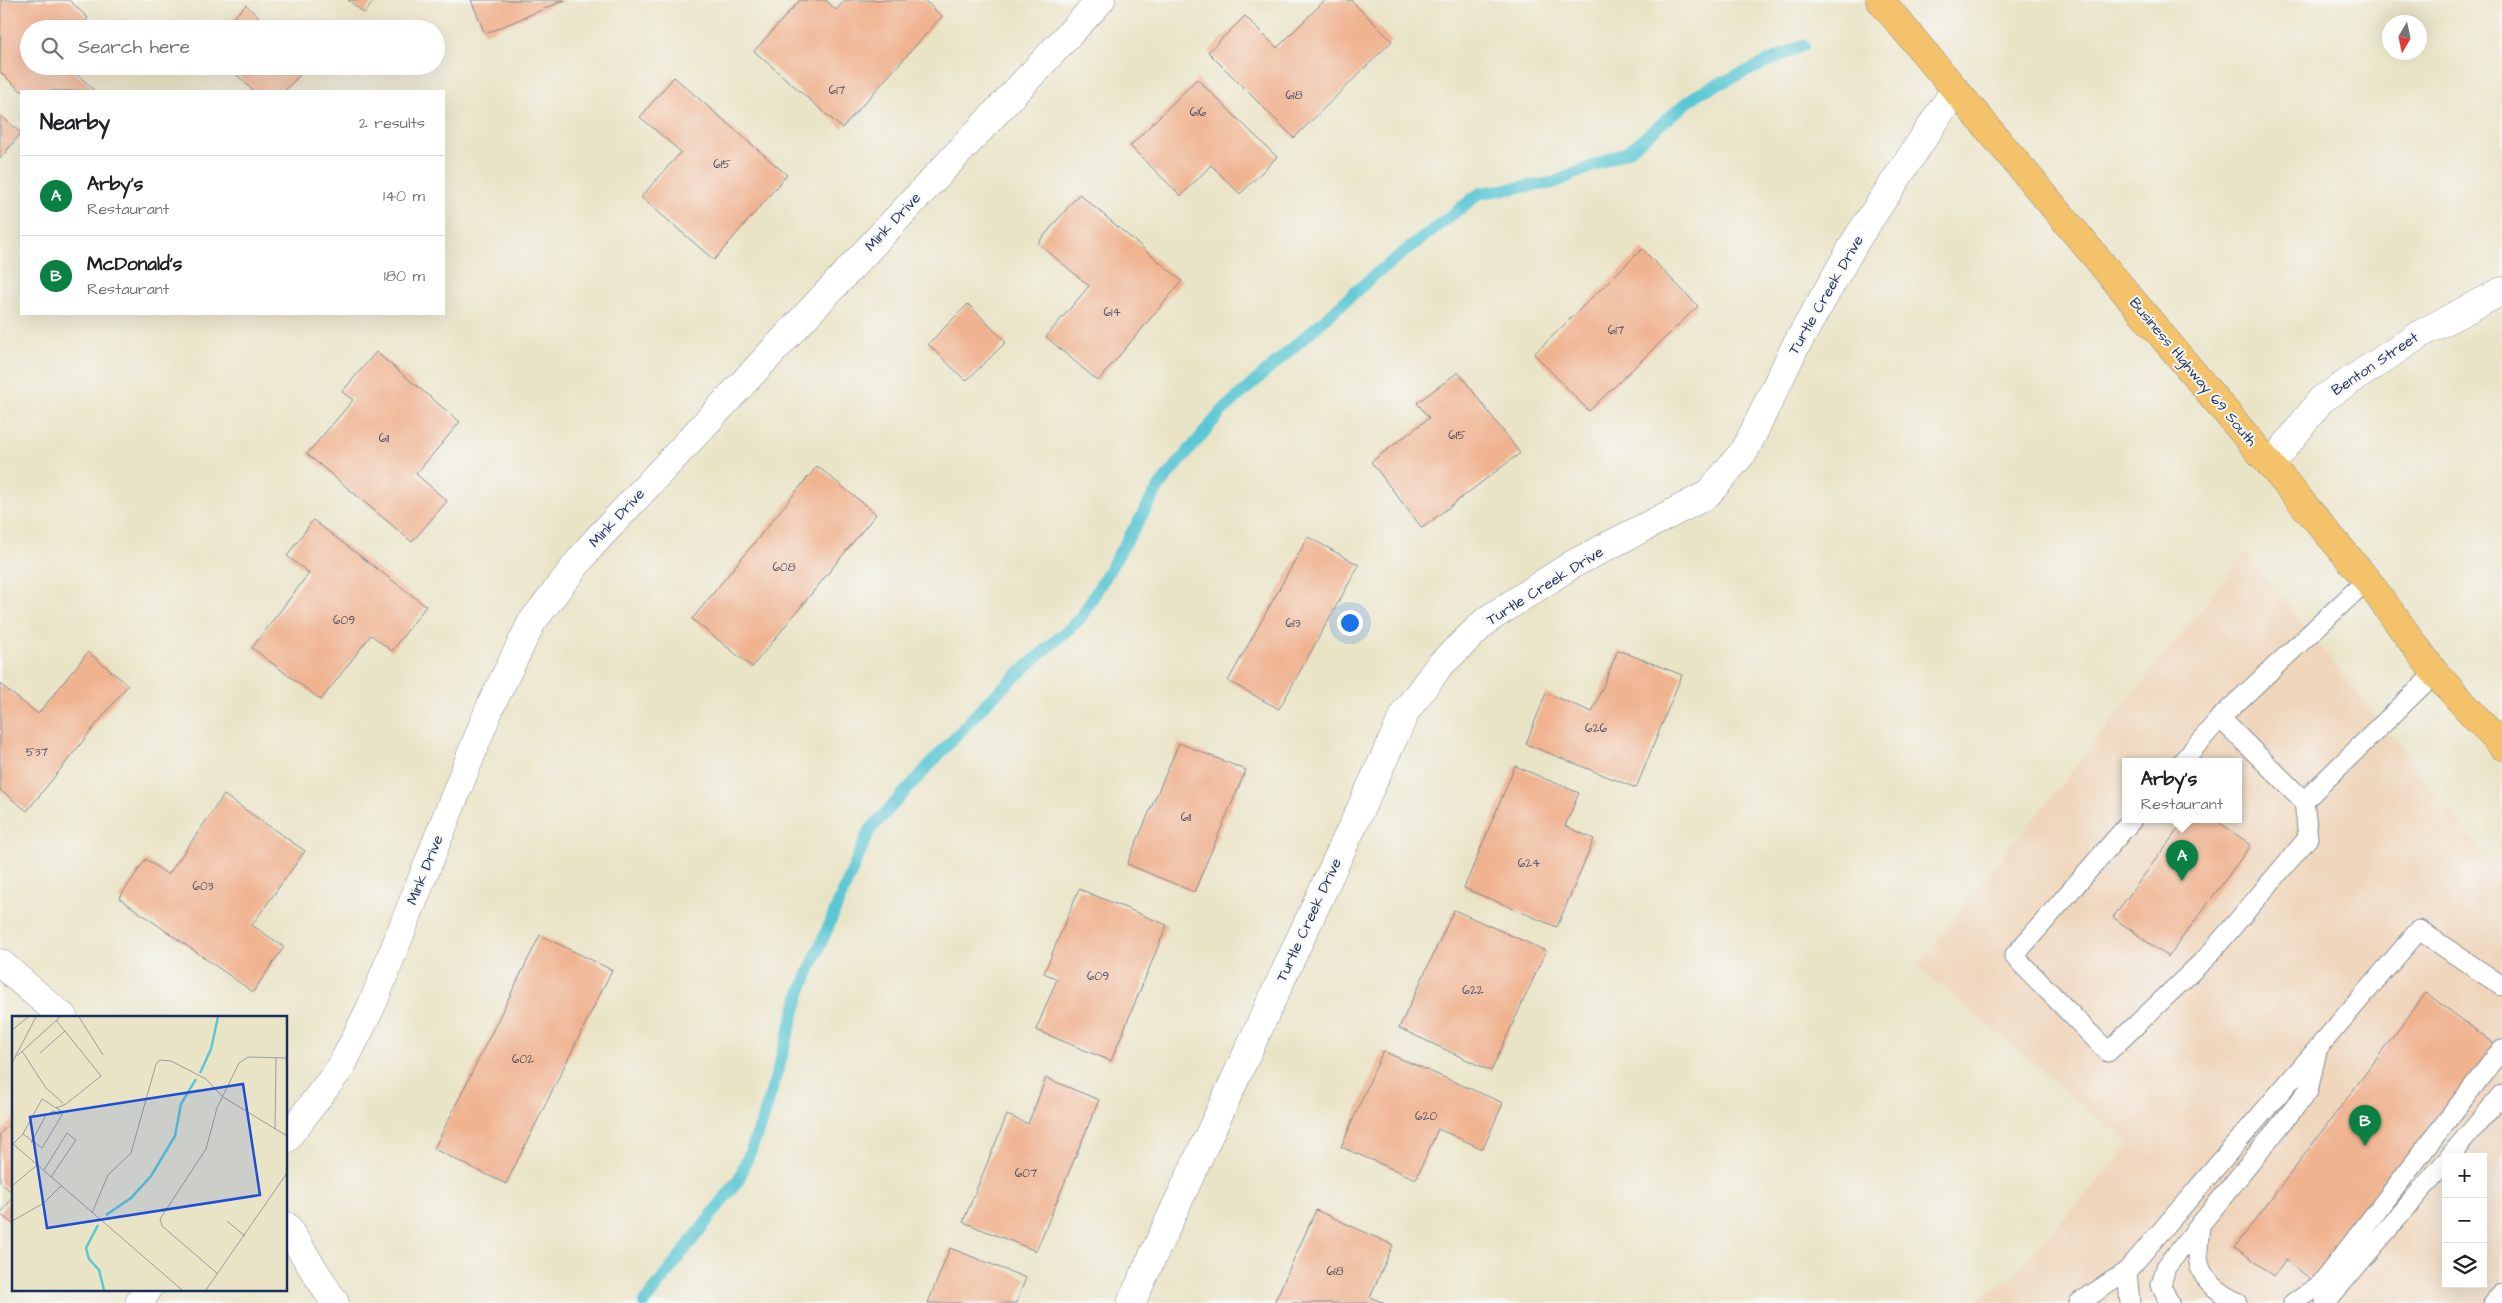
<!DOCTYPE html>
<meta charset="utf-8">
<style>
body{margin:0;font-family:"Architects Daughter",sans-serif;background:#f6f6f6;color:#202124}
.controls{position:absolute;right:15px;bottom:15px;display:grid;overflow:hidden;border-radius:0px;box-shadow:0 5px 20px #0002}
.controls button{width:45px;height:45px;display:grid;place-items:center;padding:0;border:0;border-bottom:1px solid #e0e0e0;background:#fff;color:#202124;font:25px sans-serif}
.compass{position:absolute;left:2382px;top:15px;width:45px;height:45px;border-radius:50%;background:#fff;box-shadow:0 5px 20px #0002;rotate:189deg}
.you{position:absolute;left:1349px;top:622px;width:18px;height:18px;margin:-12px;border:4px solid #fff;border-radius:50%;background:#1a73e8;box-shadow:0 0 0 8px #1a73e833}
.badge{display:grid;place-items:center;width:32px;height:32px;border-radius:50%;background:#0b8043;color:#fff;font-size:16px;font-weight:700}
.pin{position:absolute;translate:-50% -41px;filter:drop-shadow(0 1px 2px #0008)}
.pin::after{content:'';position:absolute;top:26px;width:18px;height:15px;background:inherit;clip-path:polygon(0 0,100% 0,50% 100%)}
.popup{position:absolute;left:2122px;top:758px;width:120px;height:65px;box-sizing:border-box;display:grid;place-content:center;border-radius:0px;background:#fff;filter:drop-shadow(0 1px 4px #0005);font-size:16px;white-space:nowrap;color:#757577}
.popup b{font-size:19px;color:#202124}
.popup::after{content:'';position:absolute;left:50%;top:100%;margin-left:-10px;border:10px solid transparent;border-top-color:#fff}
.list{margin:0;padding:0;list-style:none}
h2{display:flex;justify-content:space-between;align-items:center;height:65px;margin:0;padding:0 20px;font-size:21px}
h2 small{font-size:16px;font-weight:400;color:#757577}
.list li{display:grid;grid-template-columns:32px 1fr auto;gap:15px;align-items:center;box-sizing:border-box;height:80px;padding:0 20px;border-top:1px solid #e0e0e0}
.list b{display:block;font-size:19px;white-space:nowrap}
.list p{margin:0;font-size:16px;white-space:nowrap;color:#757577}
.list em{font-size:16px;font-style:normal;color:#757577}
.icon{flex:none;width:28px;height:28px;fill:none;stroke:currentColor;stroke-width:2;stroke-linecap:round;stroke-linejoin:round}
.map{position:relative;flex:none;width:2502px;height:1303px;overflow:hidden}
.search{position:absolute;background:#fff;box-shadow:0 5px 20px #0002;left:20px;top:20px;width:425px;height:55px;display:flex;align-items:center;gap:12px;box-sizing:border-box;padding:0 18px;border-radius:28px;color:#757577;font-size:19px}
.panel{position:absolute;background:#fff;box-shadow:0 5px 20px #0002;left:20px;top:90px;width:425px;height:225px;border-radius:0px}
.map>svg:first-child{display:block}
</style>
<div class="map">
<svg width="2502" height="1303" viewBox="0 0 2502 1303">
<rect width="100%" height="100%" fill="#f6f6f2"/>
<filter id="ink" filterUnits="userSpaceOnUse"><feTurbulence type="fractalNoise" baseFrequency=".02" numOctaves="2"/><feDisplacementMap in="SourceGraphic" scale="10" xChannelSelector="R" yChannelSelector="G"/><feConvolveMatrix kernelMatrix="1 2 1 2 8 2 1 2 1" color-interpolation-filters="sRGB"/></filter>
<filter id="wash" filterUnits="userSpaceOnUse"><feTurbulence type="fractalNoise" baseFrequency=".0096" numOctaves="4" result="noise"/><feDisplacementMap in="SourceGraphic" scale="20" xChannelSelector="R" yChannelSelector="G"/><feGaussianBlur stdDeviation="1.12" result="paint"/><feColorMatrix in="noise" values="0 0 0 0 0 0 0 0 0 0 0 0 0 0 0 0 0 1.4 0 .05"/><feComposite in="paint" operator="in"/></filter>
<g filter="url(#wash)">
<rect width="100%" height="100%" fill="#eae4c7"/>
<!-- built -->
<path fill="#efd6bb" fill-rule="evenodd" d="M 2246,553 L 2502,876 L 2502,1303 L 1971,1303 L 2007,1282 L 2130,1145 L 1917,965 ZM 2126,762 L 2238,762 L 2238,820 L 2126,820 ZM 2446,1157 L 2483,1157 L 2483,1284 L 2446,1284 Z"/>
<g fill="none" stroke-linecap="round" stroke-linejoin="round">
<!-- stream -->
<path stroke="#5bc7d4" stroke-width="12" d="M 644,1303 L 739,1179 L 763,1120 L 800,993 L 869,831 L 989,700 L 1080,619 L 1160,485 L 1222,411 L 1372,277 L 1480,193 L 1553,183 L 1628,151 L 1699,93 L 1804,45"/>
</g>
<g id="blocks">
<!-- building -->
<path fill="#f0b390" d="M 1,0 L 69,0 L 88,18 L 79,29 L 29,29 L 29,66 L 68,66 L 95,91 L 21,91 L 0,72 Z
M 348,0 L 375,0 L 364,13 Z
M 471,0 L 565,0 L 485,34 Z
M 800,0 L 826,0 L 836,10 L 845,0 L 924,0 L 942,16 L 842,128 L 754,51 Z
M 1325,0 L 1351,0 L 1392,41 L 1294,138 L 1208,52 L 1245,16 L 1277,48 Z
M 246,5 L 271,29 L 222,29 Z
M 228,66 L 309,66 L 284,91 L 253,91 Z
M 674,77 L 787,175 L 714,260 L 641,197 L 681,152 L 640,117 Z
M 1197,79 L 1277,157 L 1240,194 L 1211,165 L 1181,196 L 1130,146 Z
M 0,115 L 21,133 L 0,159 Z
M 1079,194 L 1182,281 L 1098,381 L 1046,337 L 1089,286 L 1038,243 Z
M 1642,249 L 1698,306 L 1589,411 L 1534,354 Z
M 968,304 L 1006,342 L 966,381 L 928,344 Z
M 376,352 L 460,422 L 416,474 L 447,501 L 412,542 L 307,454 L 353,400 L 342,392 Z
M 1458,372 L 1520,453 L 1422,528 L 1371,462 L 1429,418 L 1417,403 Z
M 817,466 L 876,514 L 752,667 L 692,619 Z
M 313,520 L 426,606 L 392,651 L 371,635 L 321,700 L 252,648 L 309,573 L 287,556 Z
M 1308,537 L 1359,565 L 1279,709 L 1228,681 Z
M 1618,650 L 1682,675 L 1636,788 L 1526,744 L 1546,693 L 1592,712 Z
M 88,652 L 128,685 L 27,811 L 0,790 L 0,684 L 38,714 Z
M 1179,743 L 1246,770 L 1194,892 L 1127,864 Z
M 1515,766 L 1579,793 L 1565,826 L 1594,839 L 1557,927 L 1464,888 Z
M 224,795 L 305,851 L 252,925 L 284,947 L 253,992 L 119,898 L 146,859 L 168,875 Z
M 2185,820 L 2216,820 L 2251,845 L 2168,957 L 2113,917 Z
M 1079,889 L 1167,925 L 1111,1061 L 1036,1030 L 1057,979 L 1044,973 Z
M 1454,910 L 1546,951 L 1491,1071 L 1399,1028 Z
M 540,935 L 612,970 L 506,1184 L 434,1149 Z
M 2426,993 L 2495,1044 L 2316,1283 L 2286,1260 L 2274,1276 L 2235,1247 Z
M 1383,1051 L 1503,1103 L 1483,1149 L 1438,1129 L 1416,1179 L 1341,1147 Z
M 1046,1078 L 1099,1100 L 1036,1251 L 963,1222 L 1007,1115 L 1028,1124 Z
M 14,1118 L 14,1194 L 0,1182 L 0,1134 Z
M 14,1196 L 14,1225 L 0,1214 Z
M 1316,1210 L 1393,1245 L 1370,1297 L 1384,1303 L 1274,1303 Z
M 950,1248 L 1026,1278 L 1016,1303 L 928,1303 Z"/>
</g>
</g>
<g filter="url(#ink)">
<use href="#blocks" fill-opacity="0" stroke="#828a92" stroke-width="1"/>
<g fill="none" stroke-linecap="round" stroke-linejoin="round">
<!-- lane casing -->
<g stroke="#828a92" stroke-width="21">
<path id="lane" d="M 2220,718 L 2304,801
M 2182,762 L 2220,718 L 2367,580
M 2132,820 L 2014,956 L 2108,1052 L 2207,957 L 2308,838 L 2304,801 L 2435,673
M 2449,1157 L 2502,1095
M 2200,1227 C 2194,1271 2200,1279 2237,1303
M 2079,1303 L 2127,1271
M 2130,1303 L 2127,1271 L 2419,930 L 2502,986
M 2169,1303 L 2161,1285 L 2166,1267 L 2308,1091 L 2317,1051
M 2293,1303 L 2320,1285 L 2502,1049
M 2325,1303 L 2446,1161
M 2493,1303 L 2502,1294"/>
</g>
<!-- street casing -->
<g stroke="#828a92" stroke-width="29">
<path id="street" d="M 2271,465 L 2321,400 L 2424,332 L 2502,291
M 0,963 L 63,1017
M 286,1139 L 341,1067 L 372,1005 L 490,707 L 532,622 L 590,547 L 1101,0
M 286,1226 L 335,1303
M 139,1303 L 148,1289
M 1131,1303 L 1406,711 L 1439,666 L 1487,620 L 1573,564 L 1707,495 L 1745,450 L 1794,349 L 1858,237 L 1955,90"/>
</g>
<!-- primary casing -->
<g stroke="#828a92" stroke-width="29">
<path id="primary" d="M 1880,0 L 2367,580 L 2435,673 L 2502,746"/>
</g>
<!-- lane -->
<use href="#lane" stroke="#fff" stroke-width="19"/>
<!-- street -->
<use href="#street" stroke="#fff" stroke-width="28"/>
<!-- primary -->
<use href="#primary" stroke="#f3c26a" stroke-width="28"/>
</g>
</g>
<g text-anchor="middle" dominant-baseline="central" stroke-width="4" stroke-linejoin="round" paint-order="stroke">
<!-- number labels -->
<g font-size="12" fill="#50506a">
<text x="837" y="90">617</text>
<text x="1294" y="95">618</text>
<text x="1198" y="112">616</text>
<text x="722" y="164">615</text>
<text x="1112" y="312">614</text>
<text x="1616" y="330">617</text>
<text x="1457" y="435">615</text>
<text x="384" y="438">611</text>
<text x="784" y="567">608</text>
<text x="344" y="620">609</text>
<text x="1293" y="623">613</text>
<text x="1596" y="728">626</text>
<text x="37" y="752">537</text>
<text x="1186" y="817">611</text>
<text x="1529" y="863">624</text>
<text x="203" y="886">603</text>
<text x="1098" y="976">609</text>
<text x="1473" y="990">622</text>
<text x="523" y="1059">602</text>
<text x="1426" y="1116">620</text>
<text x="1026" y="1173">607</text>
<text x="1335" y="1271">618</text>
</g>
<!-- street labels -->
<g font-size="15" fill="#1b2f5e" stroke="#f6f6f2">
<text transform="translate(893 222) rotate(-47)">Mink Drive</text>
<text transform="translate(1826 295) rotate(-60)">Turtle Creek Drive</text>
<text transform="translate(2375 364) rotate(-34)">Benton Street</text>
<text transform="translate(2193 372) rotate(50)">Business Highway 69 South</text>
<text transform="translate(617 518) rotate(-47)">Mink Drive</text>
<text transform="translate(1545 586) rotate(-32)">Turtle Creek Drive</text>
<text transform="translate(425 870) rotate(-68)">Mink Drive</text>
<text transform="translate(1309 920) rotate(-65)">Turtle Creek Drive</text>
</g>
</g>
<!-- overview -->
<g transform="translate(12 1016)">
<rect width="275" height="275" fill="#eae4c7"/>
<path fill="none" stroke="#5bc7d4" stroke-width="2.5" d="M 188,57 L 199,33 L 206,1M 94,199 L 119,182 L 139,160 L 163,120 L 169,88 L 184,63M 86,209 L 74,232 L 77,243 L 87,254 L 92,274"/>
<path fill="none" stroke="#979c9d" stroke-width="1" d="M 67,1 L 91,39M 44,4 L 89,60 L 54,88 L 44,92M 0,14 L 16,1M 10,35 L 34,72 L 51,87M 28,37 L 53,15M 5,40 L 48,1M 1,45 L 24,1M 263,113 L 264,42M 0,127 L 170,274M 19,127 L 34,99 L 42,95 L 47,99M 1,128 L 11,118 L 30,83 L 49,95 L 50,99 L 30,132 L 11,118M 32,154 L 55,117 L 64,124 L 39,161M 0,170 L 25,149M 80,197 L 96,159 L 119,137 L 144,48 L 148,44 L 159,45 L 194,63 L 211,81 L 275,120M 0,205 L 32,187 L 49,170M 215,205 L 233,220M 206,258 L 150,210 L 148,203 L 194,133 L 205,92 L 227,47 L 236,41 L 275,42M 194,274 L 275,157"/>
<path fill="#1d4ed8" fill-opacity="0.15" stroke="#1d4ed8" stroke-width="2.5" d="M 231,68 L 248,179 L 35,212 L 18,101 Z"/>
<rect width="275" height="275" fill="none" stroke="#1b2f5e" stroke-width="2.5"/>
</g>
</svg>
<div class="controls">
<button>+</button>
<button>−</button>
<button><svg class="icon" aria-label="layers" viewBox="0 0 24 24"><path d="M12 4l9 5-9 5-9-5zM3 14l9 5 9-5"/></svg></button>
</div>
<svg class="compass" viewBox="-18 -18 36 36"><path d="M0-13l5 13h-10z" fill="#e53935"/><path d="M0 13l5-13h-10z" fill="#757577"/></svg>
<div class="you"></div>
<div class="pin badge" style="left:2182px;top:881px">A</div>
<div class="popup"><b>Arby's</b>Restaurant</div>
<div class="pin badge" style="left:2365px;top:1146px">B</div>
<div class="search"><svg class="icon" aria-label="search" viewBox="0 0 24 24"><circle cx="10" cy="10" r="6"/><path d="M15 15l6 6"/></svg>Search here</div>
<section class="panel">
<h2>Nearby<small>2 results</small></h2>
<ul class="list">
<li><span class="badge">A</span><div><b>Arby's</b><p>Restaurant</p></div><em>140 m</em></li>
<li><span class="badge">B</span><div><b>McDonald's</b><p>Restaurant</p></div><em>180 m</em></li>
</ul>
</section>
</div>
